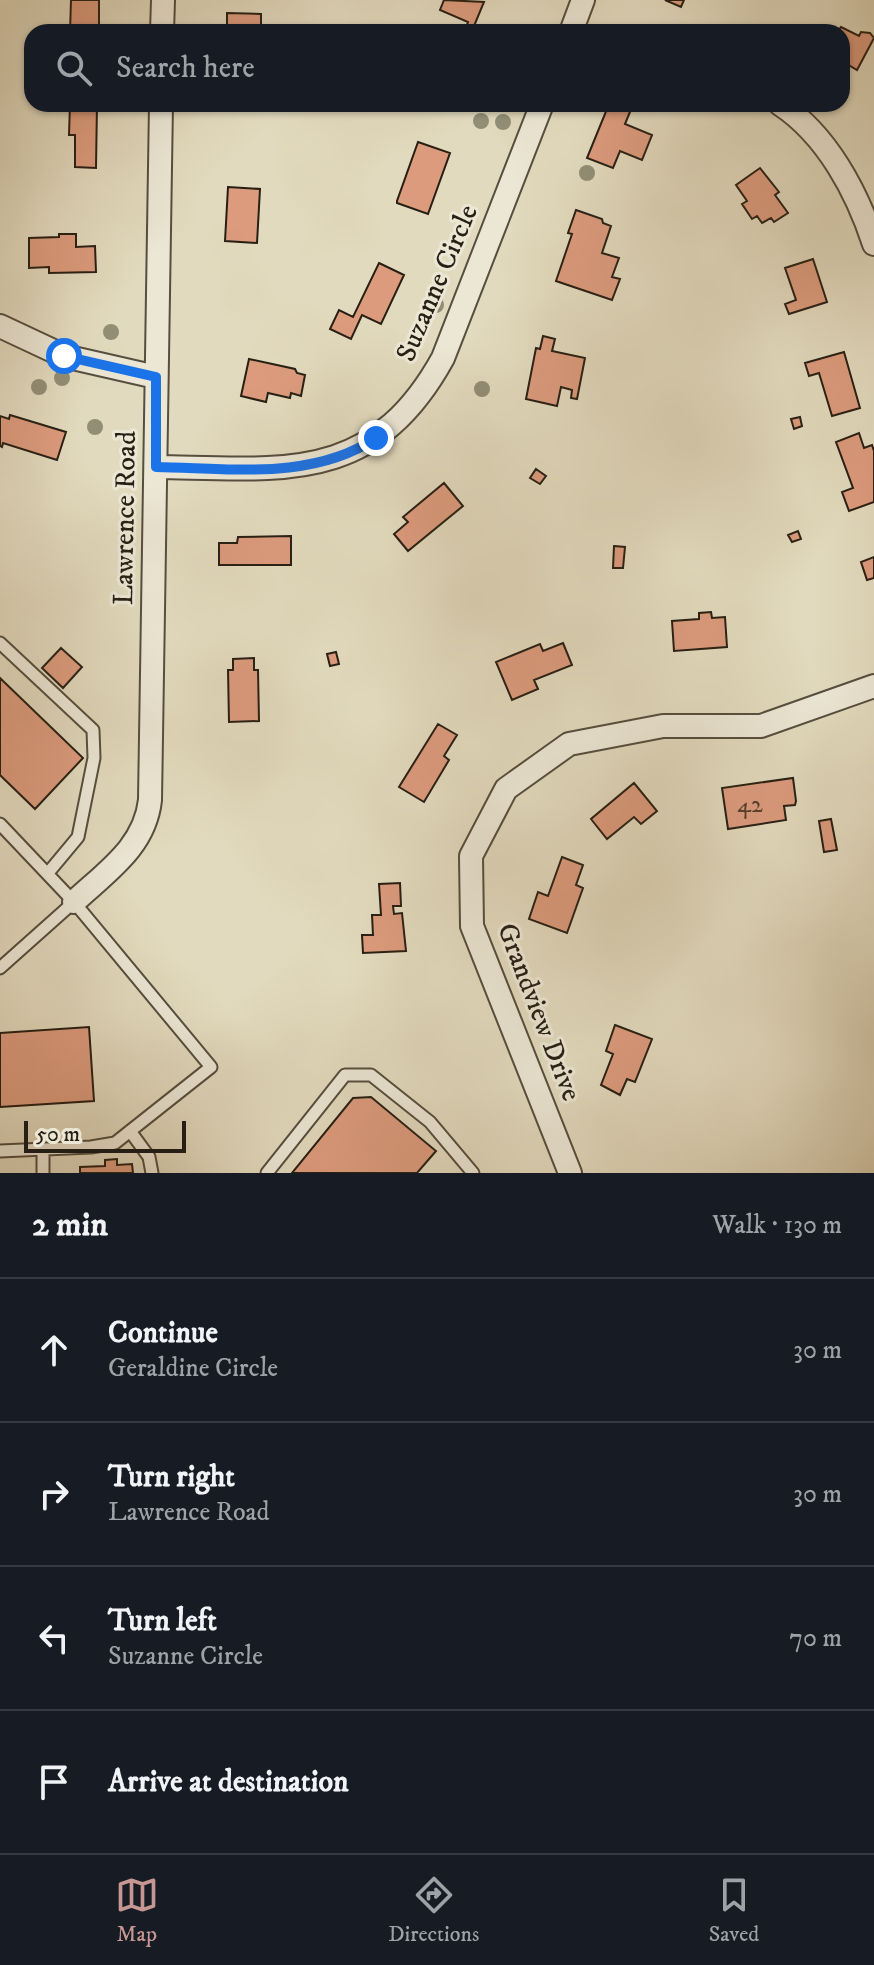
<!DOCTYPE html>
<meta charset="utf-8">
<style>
body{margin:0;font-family:"IM FELL DW Pica",serif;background:#20242c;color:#f1f3f6}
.scale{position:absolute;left:24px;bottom:20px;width:162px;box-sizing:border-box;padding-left:8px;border:4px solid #271f14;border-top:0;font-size:22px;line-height:28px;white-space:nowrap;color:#271f14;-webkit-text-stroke:6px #ece7d5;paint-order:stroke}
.stop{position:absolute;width:24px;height:24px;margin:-18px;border:6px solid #1a73e8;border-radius:50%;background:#fff}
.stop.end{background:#1a73e8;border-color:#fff;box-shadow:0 2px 8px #0008}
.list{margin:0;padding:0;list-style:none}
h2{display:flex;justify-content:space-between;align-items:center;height:104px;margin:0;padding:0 32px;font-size:34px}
h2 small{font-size:26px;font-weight:400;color:#9ea1a6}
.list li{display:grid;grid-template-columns:52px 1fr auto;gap:24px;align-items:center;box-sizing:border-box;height:144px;padding:0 32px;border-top:2px solid #363941}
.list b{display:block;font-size:30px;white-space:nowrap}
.list p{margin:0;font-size:26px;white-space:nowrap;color:#9ea1a6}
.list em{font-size:26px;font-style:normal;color:#9ea1a6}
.icon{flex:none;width:44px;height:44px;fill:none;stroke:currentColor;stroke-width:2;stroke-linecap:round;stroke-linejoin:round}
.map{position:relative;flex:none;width:874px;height:1173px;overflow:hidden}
.search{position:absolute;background:#171b24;box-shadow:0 2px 6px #0004;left:24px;right:24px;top:24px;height:88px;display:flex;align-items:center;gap:20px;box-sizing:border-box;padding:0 28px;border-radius:24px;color:#9ea1a6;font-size:30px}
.sheet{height:680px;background:#171b24}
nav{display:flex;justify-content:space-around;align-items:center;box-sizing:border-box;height:112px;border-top:2px solid #363941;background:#171b24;font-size:22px;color:#9ea1a6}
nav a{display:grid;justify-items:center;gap:4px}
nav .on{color:#c59692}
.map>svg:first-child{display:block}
</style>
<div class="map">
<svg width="874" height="1173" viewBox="0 0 874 1173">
<rect width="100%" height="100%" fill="#e2dabe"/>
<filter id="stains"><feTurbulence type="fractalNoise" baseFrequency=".0025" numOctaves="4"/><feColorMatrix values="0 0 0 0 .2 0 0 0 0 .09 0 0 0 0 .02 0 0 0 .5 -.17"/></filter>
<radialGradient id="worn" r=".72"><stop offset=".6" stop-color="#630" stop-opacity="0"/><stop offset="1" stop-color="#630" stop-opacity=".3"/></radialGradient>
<!-- building -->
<path fill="#dc9b7d" stroke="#271f14" stroke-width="2" d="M 71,0 L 99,0 L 99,32 L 70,32 Z
M 444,0 L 484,2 L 474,26 L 489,32 L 464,32 L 468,22 L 440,10 Z
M 665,0 L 684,0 L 681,7 Z
M 227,13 L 261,14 L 261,32 L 227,32 Z
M 841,27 L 859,36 L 861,32 L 870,33 L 874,38 L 857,70 L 842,61 L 842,32 L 837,32 Z
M 70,104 L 97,104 L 96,168 L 75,167 L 75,135 L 69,135 Z
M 609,104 L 624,104 L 632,107 L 625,124 L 652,135 L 642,160 L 620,151 L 613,168 L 587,158 Z
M 418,142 L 450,153 L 428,214 L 397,203 L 397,201 Z
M 760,168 L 779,192 L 775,195 L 788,213 L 774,222 L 771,218 L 762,223 L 757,216 L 752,219 L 742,204 L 747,201 L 736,185 Z
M 228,187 L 260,189 L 257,243 L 225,241 Z
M 576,210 L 602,219 L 603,223 L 611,226 L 602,253 L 619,258 L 612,277 L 620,279 L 612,300 L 556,281 L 572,234 L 568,233 Z
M 59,234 L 76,234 L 76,247 L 95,246 L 96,272 L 49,273 L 49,267 L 29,268 L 29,238 L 59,237 Z
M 813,259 L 827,302 L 789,314 L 785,304 L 796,300 L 785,268 Z
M 379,263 L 404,275 L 381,324 L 362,315 L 351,339 L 330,329 L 339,310 L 353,317 Z
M 543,336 L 555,339 L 552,351 L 585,358 L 577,399 L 571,398 L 572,390 L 561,387 L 557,406 L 526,399 L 536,348 L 540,349 Z
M 844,352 L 860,408 L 832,416 L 819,373 L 809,376 L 805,363 Z
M 249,359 L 295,369 L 297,373 L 305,375 L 301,396 L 291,393 L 290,398 L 268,393 L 266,402 L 241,396 Z
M 10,415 L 66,432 L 57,460 L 3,443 L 2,447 L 0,446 L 0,416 L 9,419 Z
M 800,417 L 802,426 L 794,429 L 791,419 Z
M 859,433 L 864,448 L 872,445 L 874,451 L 874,502 L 849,511 L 842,492 L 853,488 L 836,442 Z
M 536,469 L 546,476 L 540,484 L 530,478 Z
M 444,483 L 463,506 L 408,551 L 394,534 L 408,522 L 403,517 Z
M 798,531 L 801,539 L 792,542 L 788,535 Z
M 291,536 L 291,565 L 219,565 L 219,543 L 237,543 L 238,537 Z
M 614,546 L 625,547 L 623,568 L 613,568 Z
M 874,557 L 874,578 L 867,580 L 861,562 Z
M 711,612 L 712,618 L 725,617 L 727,647 L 674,651 L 672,621 L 699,619 L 699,613 Z
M 563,643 L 572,665 L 534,680 L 538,689 L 512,700 L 496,662 L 540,644 L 543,651 Z
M 61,648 L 82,667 L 63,688 L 42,668 Z
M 336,652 L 339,664 L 330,666 L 327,654 Z
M 254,658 L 254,670 L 258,670 L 259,721 L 229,722 L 228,670 L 233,670 L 233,659 Z
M 0,678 L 83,758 L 35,809 L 0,775 Z
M 438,724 L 457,735 L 444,756 L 449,760 L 424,802 L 399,787 Z
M 793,778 L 796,801 L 795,805 L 784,806 L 786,820 L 728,829 L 722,788 Z
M 634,783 L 657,811 L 641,824 L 634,817 L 607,839 L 591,819 Z
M 831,819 L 837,850 L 824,852 L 819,821 Z
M 562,857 L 583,865 L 576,885 L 583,888 L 567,933 L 529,919 L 538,892 L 548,896 Z
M 400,883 L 401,906 L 393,906 L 394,914 L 402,913 L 406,951 L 363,953 L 362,935 L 373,935 L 372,915 L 381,915 L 379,884 Z
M 615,1025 L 652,1039 L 635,1082 L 627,1079 L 620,1095 L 601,1085 L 613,1054 L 606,1051 Z
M 89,1027 L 94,1101 L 0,1107 L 0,1033 Z
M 371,1097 L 436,1151 L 417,1173 L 292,1173 L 353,1098 Z
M 117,1159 L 117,1165 L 132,1164 L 133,1173 L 80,1173 L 80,1167 L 105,1166 L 105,1160 Z"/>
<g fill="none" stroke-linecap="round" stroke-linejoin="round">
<!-- service casing -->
<g stroke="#564e3e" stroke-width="15">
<path id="service" d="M 0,643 L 93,730 L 94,758 L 78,837 L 48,873
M 0,824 L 74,902 L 211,1067 L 115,1143 L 91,1147 L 0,1151
M 0,968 L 74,902
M 130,1131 L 149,1157 L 152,1173
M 43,1149 L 43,1173
M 267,1173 L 345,1075 L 371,1075 L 430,1122 L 473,1173"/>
</g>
<!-- minor casing -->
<g stroke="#564e3e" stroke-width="26">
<path id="minor" d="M 162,32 L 163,0
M 571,32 L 583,0
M 780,104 C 827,135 857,192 874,244
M 0,326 L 64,356 L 156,377
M 156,467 C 283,469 373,485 443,358 L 542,104
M 74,902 C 106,872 145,847 150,800 L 161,104
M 570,1173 L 472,926 L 471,856 L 506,789 L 569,744 L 663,726 L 761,726 L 874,686"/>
</g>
<!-- service -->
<use href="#service" stroke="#ece7d5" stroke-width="11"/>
<!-- minor -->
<use href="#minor" stroke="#ece7d5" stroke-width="22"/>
</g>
<!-- trees -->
<g fill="#928e76">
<circle cx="481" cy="121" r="8"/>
<circle cx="503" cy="122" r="8"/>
<circle cx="587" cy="173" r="8"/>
<circle cx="436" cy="305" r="8"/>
<circle cx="111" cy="332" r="8"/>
<circle cx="62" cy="378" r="8"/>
<circle cx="39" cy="387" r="8"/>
<circle cx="482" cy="389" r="8"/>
<circle cx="95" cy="427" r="8"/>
</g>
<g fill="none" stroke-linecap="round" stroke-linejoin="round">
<!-- route -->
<path stroke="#1a73e8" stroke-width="10" d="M 64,356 L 156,377 L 156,467 C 229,468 312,481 376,438"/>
</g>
<g text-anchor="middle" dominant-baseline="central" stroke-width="6" stroke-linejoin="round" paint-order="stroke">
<!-- number labels -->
<g font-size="24" fill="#543e2e">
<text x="750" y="805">42</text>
</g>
<!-- street labels -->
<g font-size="28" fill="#271f14" stroke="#ece7d5">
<text transform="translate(437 283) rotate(-67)">Suzanne Circle</text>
<text transform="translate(125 518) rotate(-89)">Lawrence Road</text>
<text transform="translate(539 1012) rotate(69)">Grandview Drive</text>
</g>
</g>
<rect width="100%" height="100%" filter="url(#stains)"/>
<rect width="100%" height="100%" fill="url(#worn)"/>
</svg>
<div class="scale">50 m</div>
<div class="stop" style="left:64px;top:356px"></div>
<div class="stop end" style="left:376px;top:438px"></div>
<div class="search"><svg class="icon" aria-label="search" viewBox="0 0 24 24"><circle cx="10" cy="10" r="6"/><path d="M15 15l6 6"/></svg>Search here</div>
</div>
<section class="sheet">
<h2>2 min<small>Walk · 130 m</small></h2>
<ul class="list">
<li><svg class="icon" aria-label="ahead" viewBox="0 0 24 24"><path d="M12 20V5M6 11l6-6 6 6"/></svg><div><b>Continue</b><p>Geraldine Circle</p></div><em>30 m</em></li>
<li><svg class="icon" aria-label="right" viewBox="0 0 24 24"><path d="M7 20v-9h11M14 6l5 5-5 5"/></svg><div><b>Turn right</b><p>Lawrence Road</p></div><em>30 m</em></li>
<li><svg class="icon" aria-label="left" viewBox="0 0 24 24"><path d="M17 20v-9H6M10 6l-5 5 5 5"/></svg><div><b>Turn left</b><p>Suzanne Circle</p></div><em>70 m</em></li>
<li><svg class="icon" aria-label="arrive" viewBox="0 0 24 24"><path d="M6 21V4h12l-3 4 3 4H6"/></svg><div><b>Arrive at destination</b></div></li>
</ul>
</section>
<nav>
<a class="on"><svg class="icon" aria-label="map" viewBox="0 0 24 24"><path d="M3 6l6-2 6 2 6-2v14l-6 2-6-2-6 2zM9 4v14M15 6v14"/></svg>Map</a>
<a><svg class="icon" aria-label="directions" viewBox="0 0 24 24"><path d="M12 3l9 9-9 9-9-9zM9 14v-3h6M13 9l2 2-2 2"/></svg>Directions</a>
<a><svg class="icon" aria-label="saved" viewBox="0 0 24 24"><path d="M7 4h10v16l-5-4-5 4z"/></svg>Saved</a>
</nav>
